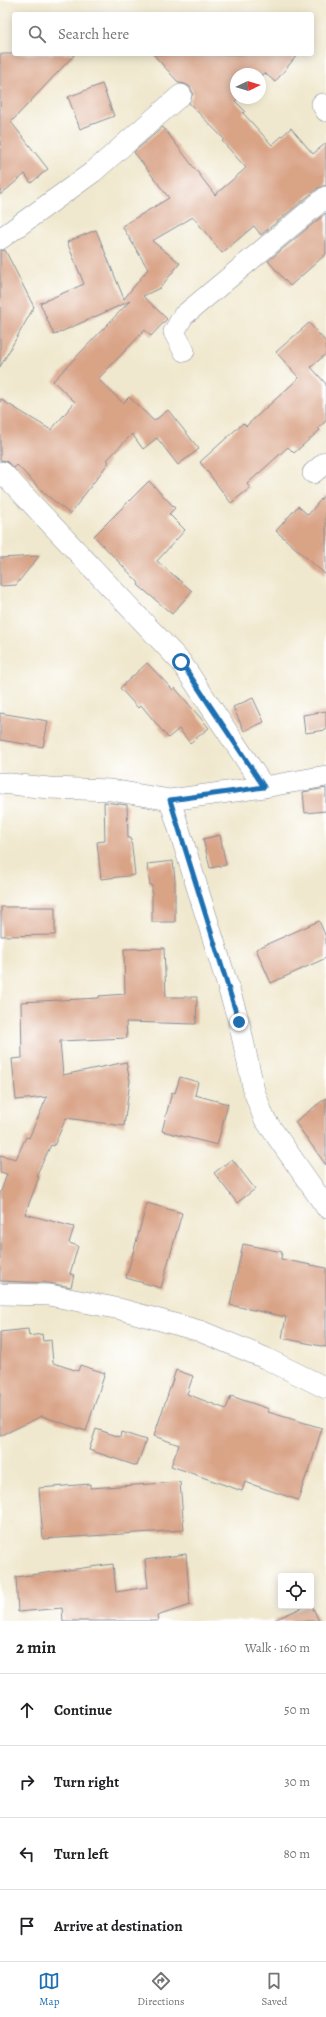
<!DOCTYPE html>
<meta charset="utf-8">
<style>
body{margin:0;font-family:Alegreya,serif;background:#f2f2f2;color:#202124}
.controls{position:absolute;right:12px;bottom:12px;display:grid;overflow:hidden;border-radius:4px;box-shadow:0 2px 10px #0003}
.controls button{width:36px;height:36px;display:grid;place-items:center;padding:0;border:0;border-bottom:1px solid #e0e0e0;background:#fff;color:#202124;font:20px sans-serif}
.compass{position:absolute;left:230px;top:68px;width:36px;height:36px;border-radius:50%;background:#fff;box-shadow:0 2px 10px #0003;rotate:86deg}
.stop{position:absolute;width:12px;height:12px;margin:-9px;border:3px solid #1f6fb2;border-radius:50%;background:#fff}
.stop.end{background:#1f6fb2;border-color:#fff;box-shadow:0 1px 4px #0008}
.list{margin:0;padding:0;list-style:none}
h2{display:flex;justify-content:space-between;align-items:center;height:52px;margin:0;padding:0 16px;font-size:17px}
h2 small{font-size:13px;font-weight:400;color:#757577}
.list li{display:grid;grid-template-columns:26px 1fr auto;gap:12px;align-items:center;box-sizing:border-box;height:72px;padding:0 16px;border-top:1px solid #e0e0e0}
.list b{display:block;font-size:15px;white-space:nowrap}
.list em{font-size:13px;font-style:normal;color:#757577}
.icon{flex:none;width:22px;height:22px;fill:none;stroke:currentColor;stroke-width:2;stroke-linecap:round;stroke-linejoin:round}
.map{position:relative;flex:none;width:326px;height:1621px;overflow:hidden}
.search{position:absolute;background:#fff;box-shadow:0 2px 10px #0003;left:12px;right:12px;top:12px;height:44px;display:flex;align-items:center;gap:10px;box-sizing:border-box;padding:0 14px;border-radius:4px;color:#757577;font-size:15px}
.sheet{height:340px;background:#fff}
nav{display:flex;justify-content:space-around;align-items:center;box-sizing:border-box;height:56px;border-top:1px solid #e0e0e0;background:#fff;font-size:11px;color:#757577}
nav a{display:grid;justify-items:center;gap:2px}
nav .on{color:#1f6fb2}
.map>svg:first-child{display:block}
</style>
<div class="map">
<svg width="326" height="1621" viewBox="0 0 326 1621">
<rect width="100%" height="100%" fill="#fff"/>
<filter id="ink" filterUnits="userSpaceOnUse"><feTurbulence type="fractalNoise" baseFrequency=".025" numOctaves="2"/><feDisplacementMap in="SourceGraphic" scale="8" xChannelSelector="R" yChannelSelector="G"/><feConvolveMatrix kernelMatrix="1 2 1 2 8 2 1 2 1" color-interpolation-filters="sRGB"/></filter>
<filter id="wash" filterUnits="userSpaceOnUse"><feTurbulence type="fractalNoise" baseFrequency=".012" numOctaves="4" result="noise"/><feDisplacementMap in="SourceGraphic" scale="16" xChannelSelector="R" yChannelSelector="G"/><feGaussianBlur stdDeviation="0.9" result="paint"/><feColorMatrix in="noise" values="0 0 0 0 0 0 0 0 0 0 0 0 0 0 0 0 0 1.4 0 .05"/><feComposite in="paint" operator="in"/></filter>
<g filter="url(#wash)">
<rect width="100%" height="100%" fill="#f0e8ce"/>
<g id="blocks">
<!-- building -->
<path fill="#d9a386" d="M 0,54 L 75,54 L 11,122 L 48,169 L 31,183 L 25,174 L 0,195 Z
M 153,54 L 298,54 L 275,82 L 265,73 L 260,78 L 260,74 L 236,74 L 236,98 L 239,98 L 235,101 L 245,111 L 243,113 L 272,145 L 291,128 L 313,154 L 326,143 L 326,185 L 318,188 L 261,235 L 254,226 L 222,253 L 193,217 L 152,241 L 180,263 L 160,288 L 143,296 L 167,319 L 151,336 L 145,330 L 98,379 L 123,403 L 129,397 L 154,421 L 168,410 L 199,449 L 178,465 L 157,438 L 143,449 L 132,434 L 107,460 L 109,462 L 70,514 L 44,493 L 17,465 L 14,468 L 6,461 L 0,460 L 0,399 L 51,430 L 75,402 L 53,381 L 130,301 L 54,335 L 40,303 L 84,284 L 67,242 L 96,230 L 124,299 L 148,269 L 122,226 L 169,198 L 134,152 L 163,127 L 215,195 L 246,168 L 222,141 L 224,139 L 189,103 L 193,93 L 190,87 L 185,84 L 179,83 Z
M 102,84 L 114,116 L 80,129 L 68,97 Z
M 326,213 L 326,254 L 290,286 L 268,261 Z
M 5,250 L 34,307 L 0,367 L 0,251 Z
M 309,323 L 326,342 L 326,354 L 311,367 L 326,384 L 326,421 L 318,428 L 320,430 L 294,453 L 288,447 L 247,484 L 250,488 L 231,503 L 200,462 L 243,423 L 246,426 L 299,378 L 276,352 Z
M 149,481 L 175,508 L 169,514 L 185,530 L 157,561 L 192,591 L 172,614 L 138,585 L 139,583 L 94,536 Z
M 326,493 L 326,575 L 276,531 L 298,506 L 308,515 Z
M 39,556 L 16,585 L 0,586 L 0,558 Z
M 147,663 L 173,690 L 175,688 L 209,728 L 190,743 L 179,729 L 168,738 L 141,705 L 138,708 L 120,688 Z
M 253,698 L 264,722 L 244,731 L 233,707 Z
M 326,711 L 326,730 L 305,733 L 303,715 Z
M 0,713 L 48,721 L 43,747 L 0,740 Z
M 326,788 L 326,811 L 305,813 L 303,792 Z
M 104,802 L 127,805 L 128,838 L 131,838 L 135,875 L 101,879 L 97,842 L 105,841 Z
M 220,835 L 226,865 L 210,868 L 203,839 Z
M 173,861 L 175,880 L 175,922 L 152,922 L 152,885 L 150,885 L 147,864 Z
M 1,907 L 55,907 L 55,935 L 1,936 Z
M 319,921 L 326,937 L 326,958 L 271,983 L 256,949 Z
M 164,948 L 166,997 L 197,997 L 196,1024 L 126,1022 L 127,1038 L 60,1041 L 63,1075 L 126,1062 L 130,1081 L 124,1126 L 66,1118 L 54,1146 L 51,1145 L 36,1176 L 39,1177 L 25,1214 L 74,1227 L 69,1243 L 78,1246 L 70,1274 L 74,1275 L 71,1287 L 49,1283 L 0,1281 L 0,1194 L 7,1174 L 0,1172 L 0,1155 L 16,1159 L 26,1137 L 29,1138 L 47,1097 L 16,1100 L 12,1059 L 22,1058 L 21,1002 L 99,998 L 99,996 L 125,994 L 124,949 Z
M 180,1077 L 198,1082 L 195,1095 L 228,1104 L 217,1145 L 162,1131 L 172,1092 L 175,1093 Z
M 326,1098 L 326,1165 L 295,1122 Z
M 232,1159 L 255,1189 L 237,1203 L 214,1173 Z
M 147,1203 L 182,1213 L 161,1288 L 126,1278 Z
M 243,1244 L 282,1252 L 281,1259 L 326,1268 L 326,1347 L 282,1338 L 286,1317 L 230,1305 Z
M 28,1329 L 29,1336 L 42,1334 L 43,1341 L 51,1340 L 53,1363 L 78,1371 L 80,1365 L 105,1373 L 86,1431 L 42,1416 L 0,1436 L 0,1332 Z
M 176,1370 L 193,1376 L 187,1394 L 226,1409 L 231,1396 L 269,1409 L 268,1412 L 322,1428 L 308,1474 L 307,1473 L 298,1500 L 245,1482 L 242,1491 L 171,1466 L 179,1445 L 154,1436 Z
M 96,1429 L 120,1437 L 121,1432 L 146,1440 L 137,1466 L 89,1450 Z
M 180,1482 L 184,1530 L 43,1539 L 39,1488 L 90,1484 L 90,1488 Z
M 186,1554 L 190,1605 L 157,1616 L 158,1621 L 63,1621 L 62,1608 L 18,1612 L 16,1577 L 113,1564 L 116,1592 L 148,1587 L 145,1560 Z
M 311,1604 L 319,1621 L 272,1621 L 306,1606 L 311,1606 Z"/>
</g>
</g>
<g filter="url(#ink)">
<use href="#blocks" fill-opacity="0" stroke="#868c96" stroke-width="1"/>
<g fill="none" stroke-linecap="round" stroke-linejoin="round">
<!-- minor casing -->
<g stroke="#868c96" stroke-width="22">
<path id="minor" d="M 322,104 L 326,111
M 0,239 L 93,172 L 181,95
M 184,351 L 174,332 L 183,316 L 326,197
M 2,472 L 181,662 L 264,787
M 313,473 L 326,462
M 0,783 L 49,788 L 111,790 L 170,800 L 264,787 L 326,776
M 170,800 L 239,1022 L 254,1091 L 264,1118 L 326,1207
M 0,1294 L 49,1295 L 120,1309 L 200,1331 L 265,1358 L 326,1388"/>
</g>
<!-- minor -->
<use href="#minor" stroke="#fff" stroke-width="21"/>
</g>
</g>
<g fill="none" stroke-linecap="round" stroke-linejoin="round" filter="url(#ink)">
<!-- route -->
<path stroke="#1f6fb2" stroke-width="5" d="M 181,662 L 264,787 L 170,800 L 239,1022"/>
</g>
</svg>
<div class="controls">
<button><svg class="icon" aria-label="locate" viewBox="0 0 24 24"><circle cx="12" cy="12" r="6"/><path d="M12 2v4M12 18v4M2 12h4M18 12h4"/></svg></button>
</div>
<svg class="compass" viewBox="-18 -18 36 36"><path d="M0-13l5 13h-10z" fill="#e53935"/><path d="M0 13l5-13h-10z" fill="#757577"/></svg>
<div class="stop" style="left:181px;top:662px"></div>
<div class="stop end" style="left:239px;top:1022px"></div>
<div class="search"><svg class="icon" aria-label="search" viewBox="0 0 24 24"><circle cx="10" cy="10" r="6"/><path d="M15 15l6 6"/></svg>Search here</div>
</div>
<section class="sheet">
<h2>2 min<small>Walk · 160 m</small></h2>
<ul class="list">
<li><svg class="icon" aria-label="ahead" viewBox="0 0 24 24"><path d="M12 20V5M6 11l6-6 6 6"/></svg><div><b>Continue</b></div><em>50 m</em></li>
<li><svg class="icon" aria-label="right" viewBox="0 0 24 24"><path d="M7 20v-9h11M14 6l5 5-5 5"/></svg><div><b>Turn right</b></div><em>30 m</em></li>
<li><svg class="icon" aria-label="left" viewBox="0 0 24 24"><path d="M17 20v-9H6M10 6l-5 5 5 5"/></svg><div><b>Turn left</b></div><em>80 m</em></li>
<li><svg class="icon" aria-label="arrive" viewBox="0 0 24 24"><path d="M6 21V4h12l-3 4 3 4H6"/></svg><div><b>Arrive at destination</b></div></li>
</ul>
</section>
<nav>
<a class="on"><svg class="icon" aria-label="map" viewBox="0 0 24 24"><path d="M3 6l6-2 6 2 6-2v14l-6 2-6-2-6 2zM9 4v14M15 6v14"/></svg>Map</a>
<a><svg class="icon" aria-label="directions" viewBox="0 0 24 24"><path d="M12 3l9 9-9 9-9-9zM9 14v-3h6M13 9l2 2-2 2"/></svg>Directions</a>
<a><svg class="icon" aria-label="saved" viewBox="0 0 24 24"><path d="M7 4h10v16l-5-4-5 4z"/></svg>Saved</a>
</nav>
